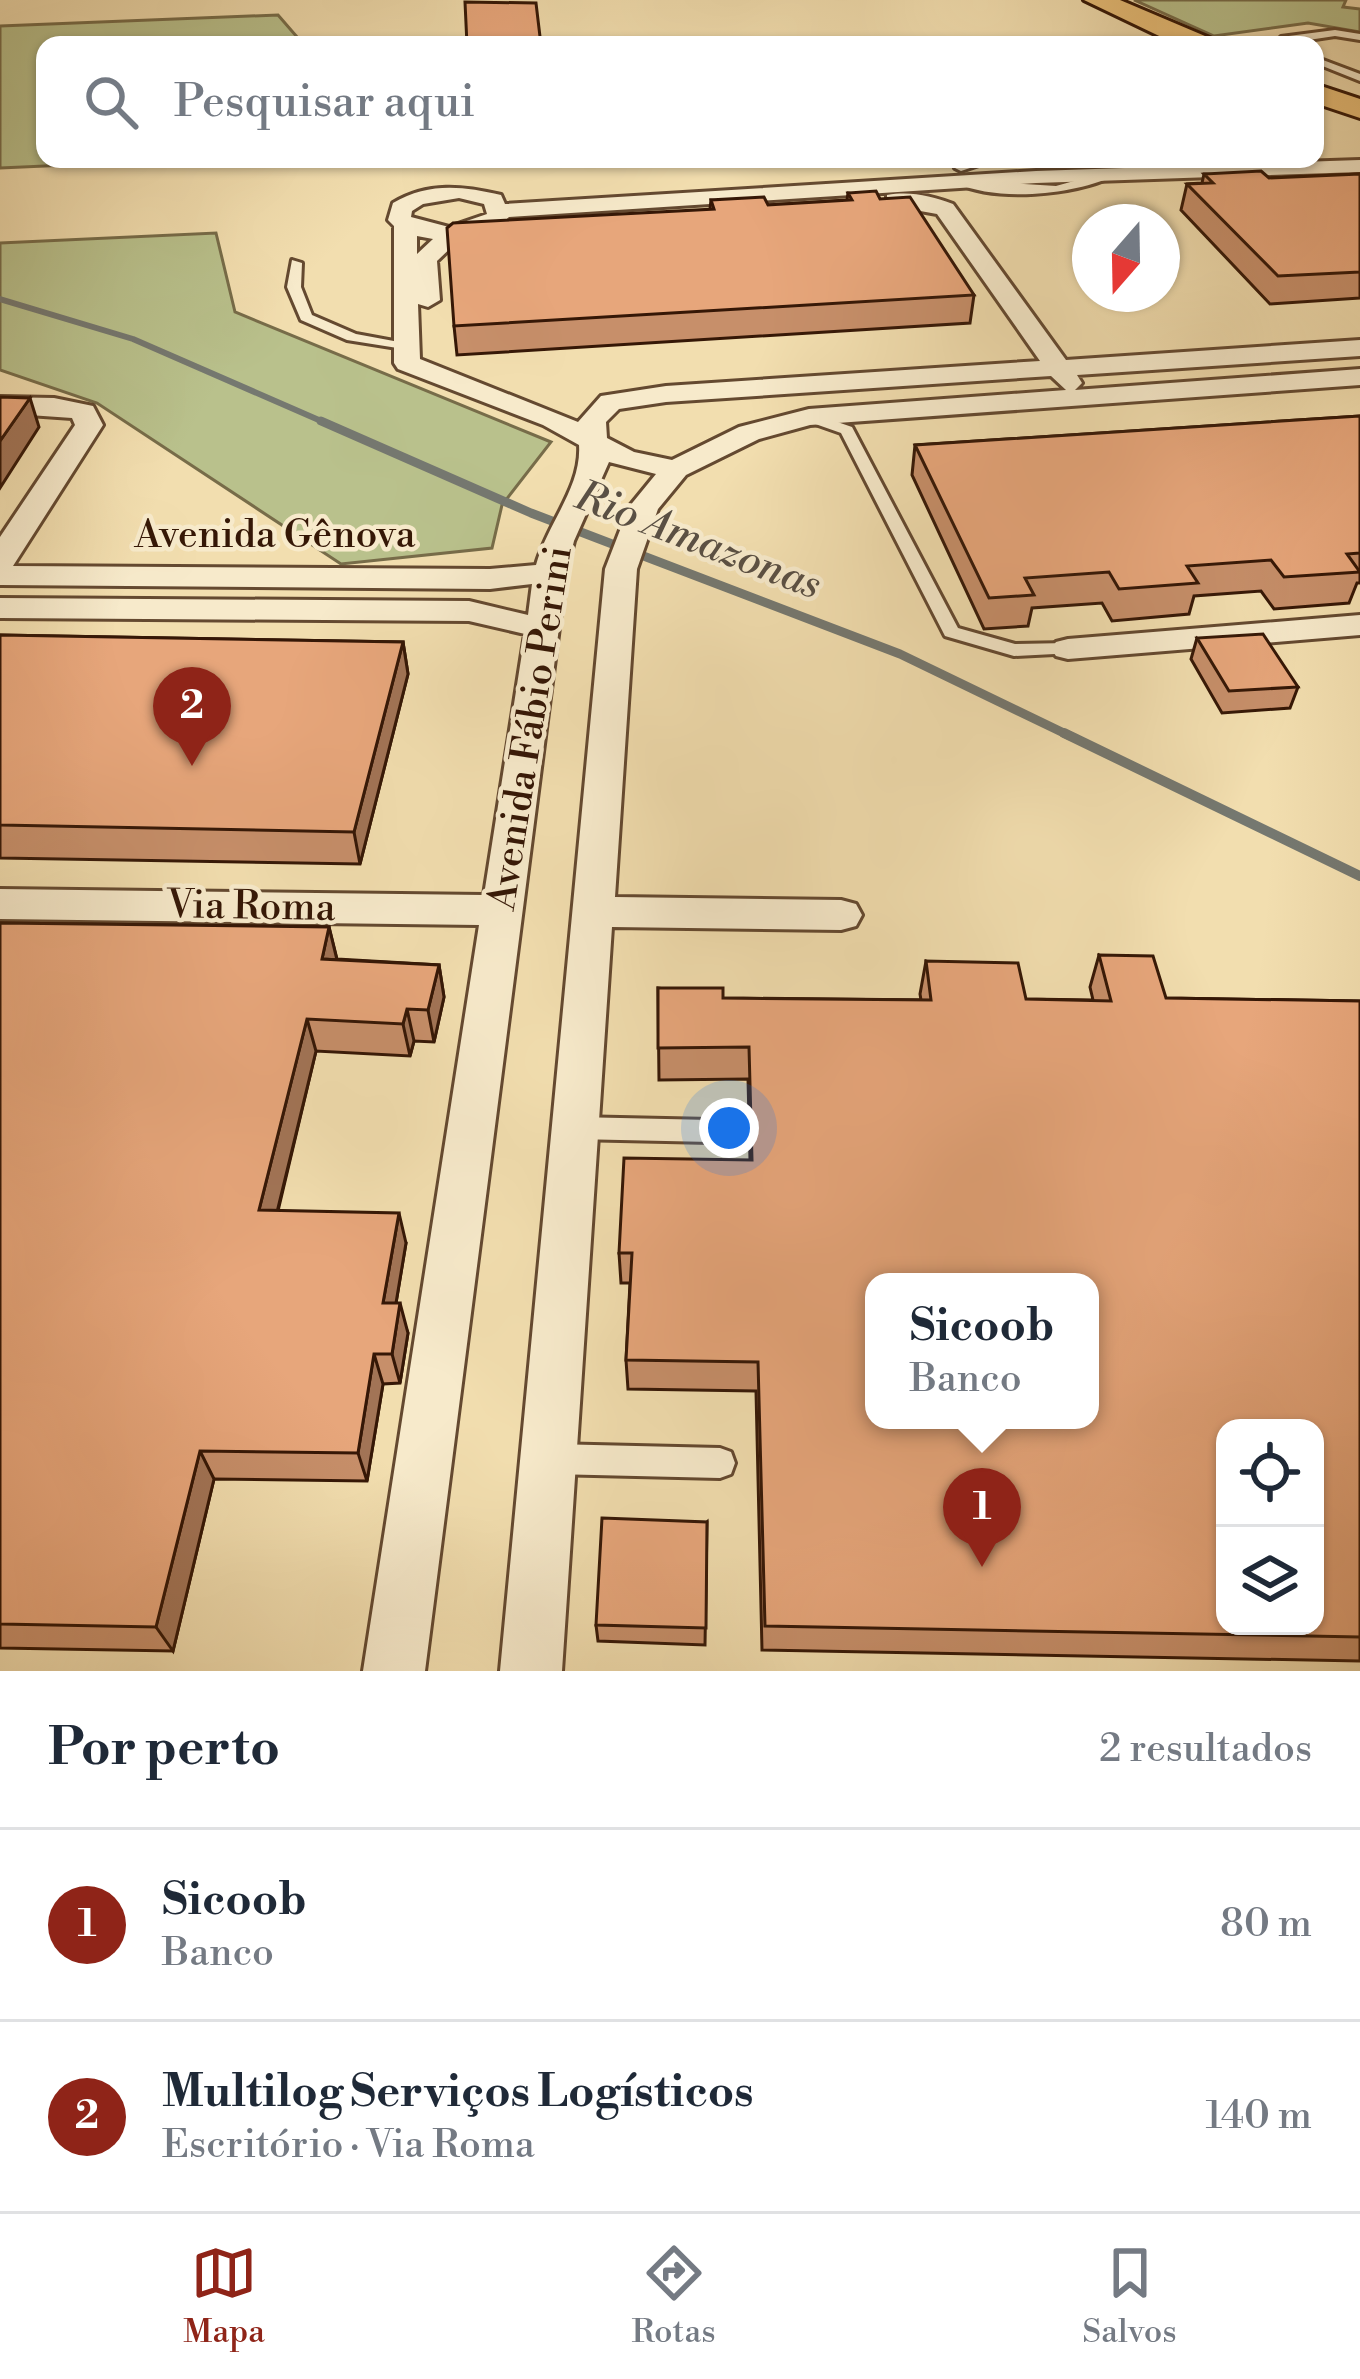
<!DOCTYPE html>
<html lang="pt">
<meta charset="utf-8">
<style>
body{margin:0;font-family:"Libre Bodoni",serif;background:#f2f2f3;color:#1f2937}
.controls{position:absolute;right:36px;bottom:36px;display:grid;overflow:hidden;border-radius:24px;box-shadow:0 3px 9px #0004}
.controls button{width:108px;height:108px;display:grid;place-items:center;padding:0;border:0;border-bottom:3px solid #e0e1e3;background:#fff;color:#1f2937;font:60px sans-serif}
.compass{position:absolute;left:1072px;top:204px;width:108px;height:108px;border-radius:50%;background:#fff;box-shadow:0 3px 9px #0004;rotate:200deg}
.you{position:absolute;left:729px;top:1128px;width:42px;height:42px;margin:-30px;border:9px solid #fff;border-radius:50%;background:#1a73e8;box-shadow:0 0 0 18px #1a73e833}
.badge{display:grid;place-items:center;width:78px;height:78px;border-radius:50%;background:#8f2418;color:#fff;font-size:39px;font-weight:700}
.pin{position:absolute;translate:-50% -99px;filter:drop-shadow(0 3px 6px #0008)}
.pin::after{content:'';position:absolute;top:63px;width:42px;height:36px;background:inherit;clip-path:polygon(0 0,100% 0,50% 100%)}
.popup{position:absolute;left:865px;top:1273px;width:234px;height:156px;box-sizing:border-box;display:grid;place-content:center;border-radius:24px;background:#fff;filter:drop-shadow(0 3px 9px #0005);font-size:39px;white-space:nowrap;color:#747a83}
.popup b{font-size:45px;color:#1f2937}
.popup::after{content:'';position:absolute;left:50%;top:100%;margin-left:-24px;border:24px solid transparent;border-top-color:#fff}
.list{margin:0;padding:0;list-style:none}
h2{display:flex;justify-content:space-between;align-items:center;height:156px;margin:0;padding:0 48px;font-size:51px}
h2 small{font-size:39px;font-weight:400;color:#747a83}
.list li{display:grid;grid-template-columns:78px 1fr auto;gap:36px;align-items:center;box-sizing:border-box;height:192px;padding:0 48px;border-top:3px solid #e0e1e3}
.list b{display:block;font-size:45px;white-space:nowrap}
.list p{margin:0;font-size:39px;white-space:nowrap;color:#747a83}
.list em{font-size:39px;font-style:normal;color:#747a83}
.icon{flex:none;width:66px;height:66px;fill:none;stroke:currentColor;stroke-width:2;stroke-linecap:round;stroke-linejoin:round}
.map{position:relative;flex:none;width:1360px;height:1671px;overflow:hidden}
.search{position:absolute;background:#fff;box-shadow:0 3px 9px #0004;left:36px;right:36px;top:36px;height:132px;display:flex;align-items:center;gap:30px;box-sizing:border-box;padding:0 42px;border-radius:24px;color:#747a83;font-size:45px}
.sheet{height:540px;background:#fff}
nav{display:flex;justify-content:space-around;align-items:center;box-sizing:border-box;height:168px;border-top:3px solid #e0e1e3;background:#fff;font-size:33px;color:#747a83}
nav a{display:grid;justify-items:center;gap:6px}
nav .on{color:#8f2418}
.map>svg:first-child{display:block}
</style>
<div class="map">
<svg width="1360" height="1671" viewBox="0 0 1360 1671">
<rect width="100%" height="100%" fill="#f2deaf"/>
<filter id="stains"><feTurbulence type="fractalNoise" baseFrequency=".00167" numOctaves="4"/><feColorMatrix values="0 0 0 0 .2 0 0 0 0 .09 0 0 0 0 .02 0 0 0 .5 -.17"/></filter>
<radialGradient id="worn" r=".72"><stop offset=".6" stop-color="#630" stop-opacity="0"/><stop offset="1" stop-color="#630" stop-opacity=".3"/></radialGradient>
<!-- green -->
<path fill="#b9c18c" stroke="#776c49" stroke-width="3" d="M 1134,0 L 1346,0 L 1343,7 L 1360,9 L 1360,32 L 1308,23 L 1214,36 Z
M 278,15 L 304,45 L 45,45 L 45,159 L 202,159 L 0,168 L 0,26 Z
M 216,233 L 235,312 L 551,442 L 502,505 L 492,548 L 341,564 L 97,403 L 0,370 L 0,243 Z"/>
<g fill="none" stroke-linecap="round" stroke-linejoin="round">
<!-- stream-far2 -->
<path stroke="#757870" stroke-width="6" d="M 0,299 L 133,339 L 328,424"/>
<!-- stream-far1 -->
<path stroke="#757870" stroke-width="9" d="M 321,421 L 531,513 L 900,654 L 1070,736"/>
<!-- stream -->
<path stroke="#757870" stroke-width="10" d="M 1064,733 L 1360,876"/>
<!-- lane casing -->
<g stroke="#644930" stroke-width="6">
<path id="lane" d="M 1335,30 L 1360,34 L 1360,40 L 1335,36 L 1275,45 L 1281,37 Z
M 1315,57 L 1360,74 L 1360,81 L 1315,63 Z
M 979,159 L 997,159 L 961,171 L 955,168 Z
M 1051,159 L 1089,159 L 1094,162 L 1088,165 Z
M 1110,171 L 1116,174 L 1114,176 C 1072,195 998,202 956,183 L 962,180 L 1056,186 Z
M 292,260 L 302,263 L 301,287 L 312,315 L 356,334 L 410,344 L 410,350 L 347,340 L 301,320 L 287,287 Z
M 804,414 L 814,414 L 852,427 L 958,628 L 1015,644 L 1068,643 L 1077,649 L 1074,653 L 1014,656 L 945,636 L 841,433 L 804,420 Z
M 575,1117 L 711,1120 L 720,1124 L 724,1131 L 720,1138 L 711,1142 L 575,1139 L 566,1135 L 562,1128 L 566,1121 Z
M 552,1444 L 720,1448 L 731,1452 L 735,1463 L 731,1474 L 720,1478 L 552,1474 L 541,1470 L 537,1459 L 541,1448 Z"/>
</g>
<!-- street casing -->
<g stroke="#644930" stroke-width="6">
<path id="street" d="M 1360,160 L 1360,172 L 1036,183 L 509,217 L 496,228 L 460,239 L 437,261 L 440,300 L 428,307 L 418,304 L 420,359 L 578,422 L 601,396 L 666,386 L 1040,361 L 937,214 L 887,205 L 887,195 C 911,191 931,196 953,204 L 1066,360 L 1360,340 L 1360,356 L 1077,375 L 1082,383 L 1075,390 L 1360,369 L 1360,385 L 810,425 L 759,439 L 686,475 L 658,509 L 637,569 L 615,897 L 841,900 L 856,904 L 862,915 L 856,926 L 841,930 L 612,927 L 562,1671 L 500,1671 L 605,569 L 629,507 L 656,474 L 609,462 L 574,541 L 566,573 L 425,1671 L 363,1671 L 479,925 L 0,919 L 0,889 L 484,895 L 525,634 L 469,621 L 0,618 L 0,598 L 469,601 L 528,615 L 532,584 L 490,589 L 0,585 L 0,537 L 75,425 L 72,418 L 0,413 L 0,397 L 54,398 L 93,406 L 103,425 L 13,566 L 490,569 L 536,565 C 547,524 582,487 579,445 L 543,425 L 398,369 L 394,363 L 394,226 L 388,220 L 393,203 C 428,182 463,186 501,195 L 505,204 L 1036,171 ZM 459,198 L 484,204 L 487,214 L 449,227 L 411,217 L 412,211 L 423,204 ZM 417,236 L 433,239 L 417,254 ZM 1051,376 L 1066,390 L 809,409 L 739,427 L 672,460 L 634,452 L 607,438 L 606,422 L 619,409 L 666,402 Z
M 1360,615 L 1360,635 L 1068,659 L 1056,656 L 1051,649 L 1056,642 L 1068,639 Z"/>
</g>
<!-- primary casing -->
<g stroke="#351706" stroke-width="6">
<path id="primary" d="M 1084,0 L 1120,0 L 1212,39 L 1216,45 L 1178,45 Z
M 1315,84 L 1360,99 L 1360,118 L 1315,103 Z"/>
</g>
<!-- lane -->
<use href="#lane" fill="#f7eacb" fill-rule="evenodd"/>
<!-- street -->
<use href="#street" fill="#f7eacb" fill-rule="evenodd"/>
<!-- primary -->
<use href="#primary" fill="#e9bf78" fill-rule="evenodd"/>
</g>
<!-- wall -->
<path fill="#c78f6a" stroke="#351706" stroke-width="3" d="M 1204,174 L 1269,178 L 1360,174 L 1360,298 L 1270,304 L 1181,210 L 1187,184 L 1202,183 Z
M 848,193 L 880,199 L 974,295 L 970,323 L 457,355 L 454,326 L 710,209 L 711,200 L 768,205 L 847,200 Z
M 1360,416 L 1360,583 L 1357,583 L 1349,603 L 1274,609 L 1261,591 L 1194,596 L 1189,614 L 1112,621 L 1102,603 L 1032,608 L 1028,626 L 984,629 L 912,475 L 915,445 Z
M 0,635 L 403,642 L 408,674 L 360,864 L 0,858 Z
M 1197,638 L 1298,687 L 1290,708 L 1222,713 L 1191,659 Z
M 0,923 L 329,927 L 337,959 L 439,965 L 444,997 L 434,1042 L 414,1041 L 410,1056 L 316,1051 L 278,1211 L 406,1243 L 396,1303 L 408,1333 L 400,1383 L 383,1384 L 367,1481 L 214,1479 L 173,1651 L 0,1648 Z
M 1099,955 L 1166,998 L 1360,1001 L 1360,1661 L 762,1650 L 756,1391 L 628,1389 L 626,1360 L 630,1283 L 621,1283 L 619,1253 L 750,1160 L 748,1079 L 659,1080 L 658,988 L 723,998 L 921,1000 L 920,994 L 926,961 L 1026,999 L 1093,1000 L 1090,987 Z
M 707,1522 L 705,1645 L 598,1641 L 596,1625 Z"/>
<!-- shaded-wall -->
<path fill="#a27456" stroke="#351706" stroke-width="3" d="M 30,398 L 39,427 L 0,488 L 0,441 Z
M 403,642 L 408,674 L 360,864 L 354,832 Z
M 329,927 L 337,960 L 322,959 Z
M 439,965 L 444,997 L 434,1042 L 428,1010 Z
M 407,1009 L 414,1041 L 410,1056 L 403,1024 Z
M 307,1019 L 316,1051 L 270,1241 L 259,1210 Z
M 399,1213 L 406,1243 L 391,1333 L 383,1303 Z
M 400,1303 L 408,1333 L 400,1383 L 392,1354 Z
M 374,1354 L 383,1384 L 367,1481 L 358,1453 Z
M 200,1451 L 214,1479 L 173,1651 L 156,1627 Z"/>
<!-- building -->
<path fill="#e7a67b" stroke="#351706" stroke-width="3" fill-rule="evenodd" d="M 465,2 L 536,3 L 541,45 L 467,45 Z
M 1261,171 L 1269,178 L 1360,174 L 1360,272 L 1278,276 L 1187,184 L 1213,183 L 1204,174 Z
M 876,191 L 880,199 L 910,197 L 974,295 L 454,326 L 447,228 L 453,223 L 714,209 L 711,200 L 764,197 L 768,205 L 852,200 L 848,193 Z
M 0,397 L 30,398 L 0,441 Z
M 1360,416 L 1360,553 L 1347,554 L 1360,572 L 1284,577 L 1271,560 L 1187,566 L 1198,583 L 1119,589 L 1109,572 L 1025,578 L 1034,595 L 989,598 L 915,445 Z
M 1263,634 L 1298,687 L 1229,691 L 1197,638 Z
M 0,635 L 403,642 L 354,832 L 0,825 Z
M 0,923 L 329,927 L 322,959 L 439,965 L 428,1010 L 407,1009 L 403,1024 L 307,1019 L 259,1210 L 399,1213 L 383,1303 L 400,1303 L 392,1354 L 374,1354 L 358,1453 L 200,1451 L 156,1627 L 0,1624 Z
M 1099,955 L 1153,956 L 1166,998 L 1360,1001 L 1360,1637 L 765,1626 L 758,1362 L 626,1360 L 632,1253 L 619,1253 L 624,1158 L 752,1160 L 749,1047 L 658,1048 L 658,988 L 723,988 L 723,998 L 931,1000 L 926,961 L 1018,963 L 1026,999 L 1111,1001 ZM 874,1282 L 1090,1282 L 1090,1420 L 874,1420 ZM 1225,1428 L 1315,1428 L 1315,1626 L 1225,1626 Z
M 602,1518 L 707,1522 L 706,1628 L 596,1625 Z"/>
<g text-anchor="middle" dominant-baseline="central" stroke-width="9" stroke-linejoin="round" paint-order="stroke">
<!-- street labels -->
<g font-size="39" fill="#351706" stroke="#f7eacb">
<text x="275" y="535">Avenida Gênova</text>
<text transform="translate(531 728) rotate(-81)">Avenida Fábio Perini</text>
<text transform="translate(251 907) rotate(1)">Via Roma</text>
</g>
<!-- water labels -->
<g font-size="42" font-style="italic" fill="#5a5044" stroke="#f7eacb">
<text transform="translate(698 541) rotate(21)">Rio Amazonas</text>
</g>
</g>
<rect width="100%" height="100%" filter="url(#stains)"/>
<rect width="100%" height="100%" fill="url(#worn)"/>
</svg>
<div class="controls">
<button><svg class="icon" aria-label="locate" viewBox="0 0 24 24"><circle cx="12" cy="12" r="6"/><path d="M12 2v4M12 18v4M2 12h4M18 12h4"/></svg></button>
<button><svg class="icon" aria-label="layers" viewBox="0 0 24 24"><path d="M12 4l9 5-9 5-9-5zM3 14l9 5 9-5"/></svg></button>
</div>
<svg class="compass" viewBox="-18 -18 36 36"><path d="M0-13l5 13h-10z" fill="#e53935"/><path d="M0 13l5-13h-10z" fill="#747a83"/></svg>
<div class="you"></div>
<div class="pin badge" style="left:982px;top:1567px">1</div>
<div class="popup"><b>Sicoob</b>Banco</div>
<div class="pin badge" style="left:192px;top:766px">2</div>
<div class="search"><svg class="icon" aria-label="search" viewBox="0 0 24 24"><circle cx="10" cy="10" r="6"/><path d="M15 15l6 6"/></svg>Pesquisar aqui</div>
</div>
<section class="sheet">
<h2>Por perto<small>2 resultados</small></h2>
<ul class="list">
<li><span class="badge">1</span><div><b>Sicoob</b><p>Banco</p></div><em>80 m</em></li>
<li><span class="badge">2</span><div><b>Multilog Serviços Logísticos</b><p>Escritório · Via Roma</p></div><em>140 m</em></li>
</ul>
</section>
<nav>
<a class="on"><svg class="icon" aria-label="map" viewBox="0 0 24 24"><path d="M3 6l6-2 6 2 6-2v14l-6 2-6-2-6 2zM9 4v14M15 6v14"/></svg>Mapa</a>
<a><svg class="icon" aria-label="directions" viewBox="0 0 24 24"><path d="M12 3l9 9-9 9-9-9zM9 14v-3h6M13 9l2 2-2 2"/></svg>Rotas</a>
<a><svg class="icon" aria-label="saved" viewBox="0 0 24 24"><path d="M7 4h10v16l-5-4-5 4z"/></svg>Salvos</a>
</nav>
